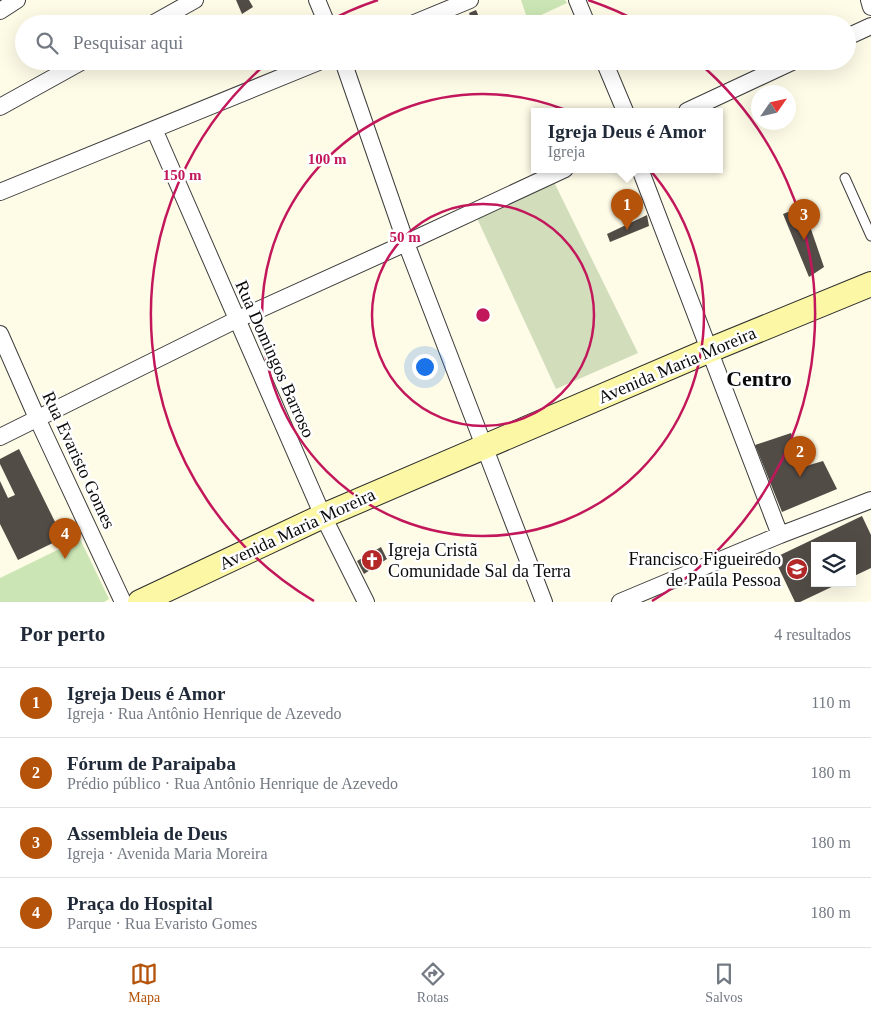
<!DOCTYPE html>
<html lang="pt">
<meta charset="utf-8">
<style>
body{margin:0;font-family:Georgia,serif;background:#f2f2f3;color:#1f2937}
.controls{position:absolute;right:15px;bottom:15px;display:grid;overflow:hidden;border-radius:0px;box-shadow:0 5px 20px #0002}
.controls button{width:45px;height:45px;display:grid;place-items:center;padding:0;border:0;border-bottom:1px solid #e0e1e3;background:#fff;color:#1f2937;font:25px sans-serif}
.compass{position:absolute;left:751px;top:85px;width:45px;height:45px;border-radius:50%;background:#fff;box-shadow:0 5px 20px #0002;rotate:56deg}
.you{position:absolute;left:424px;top:366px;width:18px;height:18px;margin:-12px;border:4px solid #fff;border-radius:50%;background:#1a73e8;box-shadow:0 0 0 8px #1a73e833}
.badge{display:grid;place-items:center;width:32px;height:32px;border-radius:50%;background:#b45309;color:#fff;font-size:16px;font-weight:700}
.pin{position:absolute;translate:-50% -41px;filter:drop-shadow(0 1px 2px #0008)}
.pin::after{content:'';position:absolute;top:26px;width:18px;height:15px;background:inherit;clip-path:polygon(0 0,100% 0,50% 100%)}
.popup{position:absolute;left:531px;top:108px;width:192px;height:65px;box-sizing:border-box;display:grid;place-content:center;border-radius:0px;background:#fff;filter:drop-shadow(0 1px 4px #0005);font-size:16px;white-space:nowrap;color:#747a83}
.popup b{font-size:19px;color:#1f2937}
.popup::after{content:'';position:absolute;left:50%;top:100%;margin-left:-10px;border:10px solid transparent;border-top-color:#fff}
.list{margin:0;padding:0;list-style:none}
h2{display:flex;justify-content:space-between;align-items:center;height:65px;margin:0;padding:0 20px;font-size:21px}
h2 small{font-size:16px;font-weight:400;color:#747a83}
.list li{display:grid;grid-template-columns:32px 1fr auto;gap:15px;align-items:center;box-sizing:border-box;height:70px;padding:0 20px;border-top:1px solid #e0e1e3}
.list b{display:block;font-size:19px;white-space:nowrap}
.list p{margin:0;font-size:16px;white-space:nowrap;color:#747a83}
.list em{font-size:16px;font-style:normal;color:#747a83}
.icon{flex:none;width:28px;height:28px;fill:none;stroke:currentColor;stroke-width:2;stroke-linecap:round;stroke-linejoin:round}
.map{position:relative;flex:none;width:871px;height:602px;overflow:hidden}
.search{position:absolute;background:#fff;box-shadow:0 5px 20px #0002;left:15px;right:15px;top:15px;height:55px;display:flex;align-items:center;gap:12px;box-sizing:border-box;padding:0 18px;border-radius:28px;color:#747a83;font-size:19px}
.sheet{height:345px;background:#fff}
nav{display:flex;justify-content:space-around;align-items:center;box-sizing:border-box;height:70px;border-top:1px solid #e0e1e3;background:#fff;font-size:14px;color:#747a83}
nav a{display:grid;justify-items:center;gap:2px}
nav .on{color:#b45309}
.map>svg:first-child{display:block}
</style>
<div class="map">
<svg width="871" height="602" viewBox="0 0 871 602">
<rect width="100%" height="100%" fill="#fefbe7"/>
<!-- green -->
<path fill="#cbe6b4" d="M 521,0 L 565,0 L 567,3 L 528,21 Z
M 80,539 L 109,599 L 104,602 L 0,602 L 0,578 Z"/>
<!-- cemetery -->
<path fill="#d1ddbb" d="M 551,176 L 638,353 L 556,389 L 475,214 Z"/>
<!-- building -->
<path fill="#524c47" d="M 236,0 L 249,0 L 253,7 L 242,14 Z
M 476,10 L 482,24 L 473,24 L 469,13 Z
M 803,206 L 824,267 L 809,277 L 783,214 Z
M 647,215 L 649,226 L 610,242 L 607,234 Z
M 791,433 L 806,466 L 823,461 L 837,489 L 782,512 L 755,445 Z
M 19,449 L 63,538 L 18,560 L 0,524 L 0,481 L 8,498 L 15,495 L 0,464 L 0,459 Z
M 862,516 L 871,535 L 871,568 L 852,577 L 852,546 L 815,546 L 815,583 L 840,583 L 800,602 L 795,602 L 774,558 Z
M 381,547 L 387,559 L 364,574 L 357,561 Z"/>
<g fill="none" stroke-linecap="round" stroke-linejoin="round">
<!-- lane casing -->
<g stroke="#3d3d3d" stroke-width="11">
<path id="lane" d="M 845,178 L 871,236"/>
</g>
<!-- street casing -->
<g stroke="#3d3d3d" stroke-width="18">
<path id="street" d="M 317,0 L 327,24
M 577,0 L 587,24
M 869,0 L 871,7
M 0,11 L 17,0
M 152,24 L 195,0
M 412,24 L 470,0
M 847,37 L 871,26
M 343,61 L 406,243 L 544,602
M 604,61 L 625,111
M 0,107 L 83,61
M 687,111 L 794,61
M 154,129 L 323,516 L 366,602
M 640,169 L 780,535
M 0,192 L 321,61
M 0,334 L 37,418 L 123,602
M 0,437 L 236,320 L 406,243 L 565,169
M 620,602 L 780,535 L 871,500"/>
</g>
<!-- secondary casing -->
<g stroke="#2c2c2c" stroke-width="26">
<path id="secondary" d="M 140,602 L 323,516 L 710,350 L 871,284"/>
</g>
<!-- lane -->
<use href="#lane" stroke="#fff" stroke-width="9"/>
<!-- street -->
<use href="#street" stroke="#fff" stroke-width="16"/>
<!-- secondary -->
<use href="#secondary" stroke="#fcf7a4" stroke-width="24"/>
</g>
<!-- distance rings -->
<g fill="none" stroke="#c2185b" stroke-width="2.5">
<circle cx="483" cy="315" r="111"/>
<circle cx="483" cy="315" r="221"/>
<path d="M314 601A332 332 0 0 1 267 63M325 23A332 332 0 0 1 378 0M588 0A332 332 0 0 1 641 23M699 63A332 332 0 0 1 652 601"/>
</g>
<!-- icons -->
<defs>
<g id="church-disc" transform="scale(1.125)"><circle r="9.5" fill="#b42828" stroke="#fff"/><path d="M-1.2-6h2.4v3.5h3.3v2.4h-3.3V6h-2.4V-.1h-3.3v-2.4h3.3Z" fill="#fff"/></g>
<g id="school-disc" transform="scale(1.125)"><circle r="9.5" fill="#b42828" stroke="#fff"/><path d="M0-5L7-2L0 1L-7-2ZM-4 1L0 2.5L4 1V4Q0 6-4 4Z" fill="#fff"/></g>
</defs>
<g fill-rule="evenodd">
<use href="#church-disc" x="372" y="560"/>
<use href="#school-disc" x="797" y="569"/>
</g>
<g text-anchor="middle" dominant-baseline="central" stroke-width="5" stroke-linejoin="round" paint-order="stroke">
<!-- street labels -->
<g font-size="18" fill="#0a0a0a" stroke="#fff">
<text transform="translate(275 359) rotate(66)">Rua Domingos Barroso</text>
<text transform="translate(677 365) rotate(-23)">Avenida Maria Moreira</text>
<text transform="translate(79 460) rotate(65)">Rua Evaristo Gomes</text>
<text transform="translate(297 529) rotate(-25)">Avenida Maria Moreira</text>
</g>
<!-- poi labels -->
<g font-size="18" fill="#0a0a0a" stroke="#fff" text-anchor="start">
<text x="388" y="550">Igreja Cristã<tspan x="388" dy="21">Comunidade Sal da Terra</tspan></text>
<text x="781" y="559" text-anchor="end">Francisco Figueiredo<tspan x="781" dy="21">de Paula Pessoa</tspan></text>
</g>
<!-- district labels -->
<g font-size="22" font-weight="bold" fill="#0a0a0a" stroke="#fff">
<text x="759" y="378">Centro</text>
</g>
</g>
<circle cx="483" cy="315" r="8" fill="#c2185b" stroke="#fff" stroke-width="2.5"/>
<g font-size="15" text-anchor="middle" font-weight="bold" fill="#c2185b" stroke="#fff" stroke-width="5" stroke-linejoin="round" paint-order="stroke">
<text x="327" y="164">100 m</text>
<text x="182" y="180">150 m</text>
<text x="405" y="242">50 m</text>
</g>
</svg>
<div class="controls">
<button><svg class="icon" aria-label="layers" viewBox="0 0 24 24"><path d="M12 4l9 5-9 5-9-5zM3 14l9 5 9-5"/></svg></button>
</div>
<svg class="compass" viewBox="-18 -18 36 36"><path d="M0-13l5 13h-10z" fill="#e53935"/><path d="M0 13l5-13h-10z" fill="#747a83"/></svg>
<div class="you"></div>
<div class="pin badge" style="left:627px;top:230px">1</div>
<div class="popup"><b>Igreja Deus é Amor</b>Igreja</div>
<div class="pin badge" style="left:800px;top:477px">2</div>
<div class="pin badge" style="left:804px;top:240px">3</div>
<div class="pin badge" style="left:65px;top:559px">4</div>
<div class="search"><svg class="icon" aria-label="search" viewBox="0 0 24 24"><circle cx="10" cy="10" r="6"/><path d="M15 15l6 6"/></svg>Pesquisar aqui</div>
</div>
<section class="sheet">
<h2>Por perto<small>4 resultados</small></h2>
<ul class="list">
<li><span class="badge">1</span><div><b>Igreja Deus é Amor</b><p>Igreja · Rua Antônio Henrique de Azevedo</p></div><em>110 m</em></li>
<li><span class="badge">2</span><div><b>Fórum de Paraipaba</b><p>Prédio público · Rua Antônio Henrique de Azevedo</p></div><em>180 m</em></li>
<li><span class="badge">3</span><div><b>Assembleia de Deus</b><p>Igreja · Avenida Maria Moreira</p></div><em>180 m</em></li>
<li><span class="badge">4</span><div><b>Praça do Hospital</b><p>Parque · Rua Evaristo Gomes</p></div><em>180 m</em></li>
</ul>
</section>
<nav>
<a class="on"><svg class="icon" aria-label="map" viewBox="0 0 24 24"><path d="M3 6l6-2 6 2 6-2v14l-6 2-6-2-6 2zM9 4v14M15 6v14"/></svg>Mapa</a>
<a><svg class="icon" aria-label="directions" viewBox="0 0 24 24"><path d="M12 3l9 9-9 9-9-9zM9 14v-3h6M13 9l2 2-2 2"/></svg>Rotas</a>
<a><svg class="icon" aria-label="saved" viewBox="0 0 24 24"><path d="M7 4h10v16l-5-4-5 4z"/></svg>Salvos</a>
</nav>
